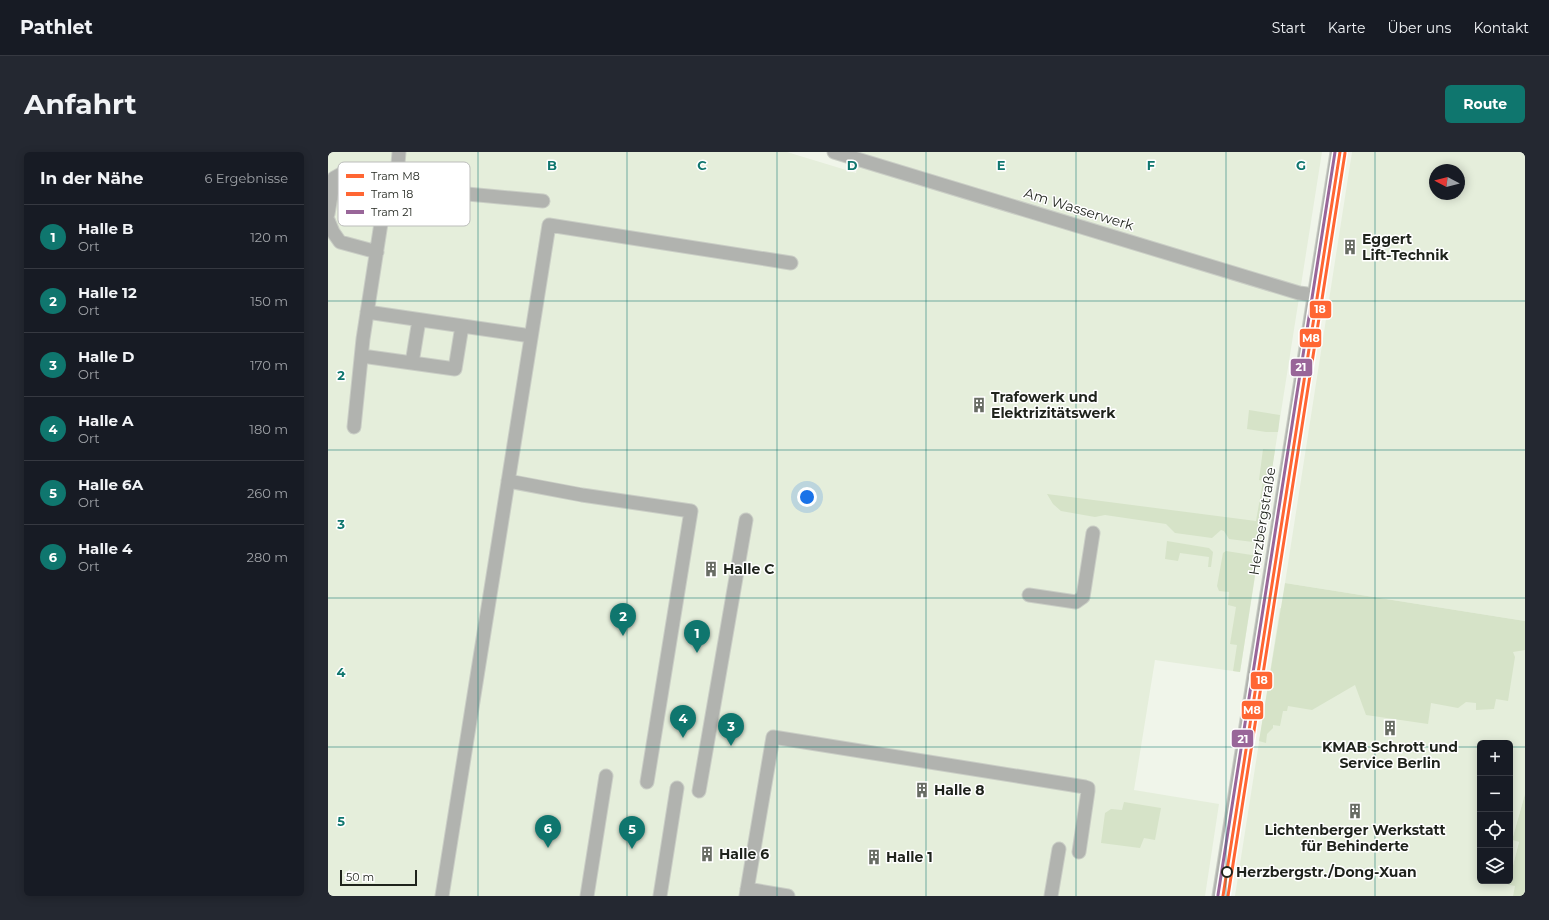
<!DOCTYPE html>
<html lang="de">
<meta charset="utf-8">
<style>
body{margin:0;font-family:Montserrat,sans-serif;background:#242831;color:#f1f3f6}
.controls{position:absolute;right:12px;bottom:12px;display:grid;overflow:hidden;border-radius:6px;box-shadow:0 2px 10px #0003}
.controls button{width:36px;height:36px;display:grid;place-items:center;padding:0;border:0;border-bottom:1px solid #363941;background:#171b24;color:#f1f3f6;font:20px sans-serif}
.compass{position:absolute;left:1101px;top:12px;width:36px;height:36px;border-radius:50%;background:#171b24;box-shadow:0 2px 10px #0003;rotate:277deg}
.scale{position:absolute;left:12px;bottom:10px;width:77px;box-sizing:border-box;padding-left:4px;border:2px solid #1f231c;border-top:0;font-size:11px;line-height:14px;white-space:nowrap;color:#1f231c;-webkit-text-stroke:3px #fff;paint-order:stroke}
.you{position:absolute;left:479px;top:345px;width:14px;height:14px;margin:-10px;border:3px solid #fff;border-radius:50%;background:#1a73e8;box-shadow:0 0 0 6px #1a73e833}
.badge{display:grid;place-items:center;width:26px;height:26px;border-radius:50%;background:#0f766e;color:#fff;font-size:13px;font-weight:700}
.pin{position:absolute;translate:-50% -33px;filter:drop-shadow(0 1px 2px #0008)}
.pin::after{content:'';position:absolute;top:21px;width:14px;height:12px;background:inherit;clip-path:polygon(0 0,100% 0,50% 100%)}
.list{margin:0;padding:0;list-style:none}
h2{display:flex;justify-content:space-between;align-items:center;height:52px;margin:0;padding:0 16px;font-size:17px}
h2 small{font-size:13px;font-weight:400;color:#9ea1a6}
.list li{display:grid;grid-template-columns:26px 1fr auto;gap:12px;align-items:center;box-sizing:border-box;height:64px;padding:0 16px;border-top:1px solid #363941}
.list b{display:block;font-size:15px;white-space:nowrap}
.list p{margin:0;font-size:13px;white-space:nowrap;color:#9ea1a6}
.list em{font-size:13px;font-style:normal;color:#9ea1a6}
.icon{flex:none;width:22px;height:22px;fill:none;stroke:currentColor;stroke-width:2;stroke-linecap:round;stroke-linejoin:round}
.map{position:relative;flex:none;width:1197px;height:744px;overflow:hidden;border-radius:6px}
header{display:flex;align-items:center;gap:24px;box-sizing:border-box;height:56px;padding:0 20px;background:#171b24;border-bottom:1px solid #363941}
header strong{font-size:19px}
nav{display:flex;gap:22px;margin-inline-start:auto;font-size:14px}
.intro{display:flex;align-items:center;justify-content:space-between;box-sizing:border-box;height:96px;padding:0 24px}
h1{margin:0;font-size:28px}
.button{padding:10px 18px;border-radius:6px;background:#0f766e;color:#fff;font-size:14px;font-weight:700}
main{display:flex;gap:24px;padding:0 24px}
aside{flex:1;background:#171b24;border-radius:6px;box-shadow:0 2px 10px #0003}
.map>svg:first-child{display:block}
</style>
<header>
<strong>Pathlet</strong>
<nav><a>Start</a><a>Karte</a><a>Über uns</a><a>Kontakt</a></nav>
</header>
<div class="intro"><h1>Anfahrt</h1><a class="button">Route</a></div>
<main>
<aside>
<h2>In der Nähe<small>6 Ergebnisse</small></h2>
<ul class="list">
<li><span class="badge">1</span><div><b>Halle B</b><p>Ort</p></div><em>120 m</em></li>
<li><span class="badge">2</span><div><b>Halle 12</b><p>Ort</p></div><em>150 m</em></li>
<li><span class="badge">3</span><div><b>Halle D</b><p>Ort</p></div><em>170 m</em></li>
<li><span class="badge">4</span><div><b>Halle A</b><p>Ort</p></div><em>180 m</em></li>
<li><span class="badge">5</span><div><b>Halle 6A</b><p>Ort</p></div><em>260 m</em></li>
<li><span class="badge">6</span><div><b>Halle 4</b><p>Ort</p></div><em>280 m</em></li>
</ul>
</aside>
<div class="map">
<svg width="1197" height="744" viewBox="0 0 1197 744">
<rect width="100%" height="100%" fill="#f0f5ea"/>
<!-- built -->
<path fill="#e5eedb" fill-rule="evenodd" d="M 0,0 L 459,0 L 528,21 L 531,0 L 994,0 L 912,520 L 827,508 L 806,638 L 891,652 L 877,744 L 0,744 Z
M 1024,0 L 1197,0 L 1197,469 L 957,431 ZM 1107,18 L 1131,18 L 1131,42 L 1107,42 Z
M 952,456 L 1197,497 L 1197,642 L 1184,688 L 1191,690 L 1182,725 L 1182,591 L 1152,591 L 1152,729 L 1181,729 L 1180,733 L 1188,734 L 1185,744 L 907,744 Z"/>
<!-- green -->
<path fill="#d6e3c8" d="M 921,258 L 952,263 L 950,280 L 938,280 L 919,277 Z
M 935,297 L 947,298 L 933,390 L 925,390 L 901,387 L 896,379 L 893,378 L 884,386 L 847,381 L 838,372 L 777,363 L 767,365 L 733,359 L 725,352 L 719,342 L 928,369 L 935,329 L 931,328 Z
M 839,389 L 881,396 L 885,400 L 883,415 L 880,415 L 881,405 L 852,401 L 850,409 L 837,407 Z
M 898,399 L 930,404 L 912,520 L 905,519 L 909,493 L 902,492 L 908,455 L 900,453 L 901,440 L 891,439 L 889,434 L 895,401 Z
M 957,431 L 1197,469 L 1197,498 L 1185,500 L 1187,505 L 1180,549 L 1168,547 L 1166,557 L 1148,558 L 1148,551 L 1138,550 L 1130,556 L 1103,551 L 1100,572 L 1038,563 L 1027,533 L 984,558 L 960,554 L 959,559 L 955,559 L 952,574 L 945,573 L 945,576 L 939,582 L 938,591 L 931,589 Z
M 1197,642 L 1197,744 L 1185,744 L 1187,734 L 1180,733 L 1191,690 L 1184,688 Z
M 796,650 L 833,656 L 827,688 L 816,686 L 812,696 L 773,691 L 777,661 L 783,657 L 794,658 Z"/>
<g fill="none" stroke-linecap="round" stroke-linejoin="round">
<!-- minor casing -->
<g stroke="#cacec6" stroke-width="15">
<path id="minor" d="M 506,0 L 971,141 L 987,143
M 68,36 L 71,0
M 0,62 L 6,26 L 15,21 L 39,23 L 65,35
M 0,68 L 5,80 L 12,90 L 49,100
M 39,160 L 203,184
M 34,204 L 127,217 L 134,174
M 84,211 L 91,168
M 26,275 L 35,187 L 58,39 L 65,35 L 215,49
M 180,329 L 254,343 L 363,359 L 319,630
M 701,443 L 748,450 L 755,445 L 765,381
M 371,639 L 418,368
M 419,737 L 460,744
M 114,744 L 221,73 L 463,111
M 259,744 L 278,624
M 332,744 L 349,636
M 418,744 L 445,585 L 757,635 L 760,636 L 760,639 L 751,700
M 723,744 L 731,697
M 891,744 L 1009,0"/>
</g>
<!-- minor -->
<use href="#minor" stroke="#b1b3af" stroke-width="13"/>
<!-- tram-1 casing -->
<g stroke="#fff" stroke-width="6">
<path id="tram-1" d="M 895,744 L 1012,0"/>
</g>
<!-- tram-2 casing -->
<g stroke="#fff" stroke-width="6">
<path id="tram-2" d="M 900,744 L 1017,1"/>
</g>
<!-- tram-3 casing -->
<g stroke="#fff" stroke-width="6">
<path id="tram-3" d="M 890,743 L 1007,0"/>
</g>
<!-- tram-1 -->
<use href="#tram-1" stroke="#f63" stroke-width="3"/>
<!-- tram-2 -->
<use href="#tram-2" stroke="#f63" stroke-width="3"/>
<!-- tram-3 -->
<use href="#tram-3" stroke="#969" stroke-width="3"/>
</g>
<!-- grid -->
<path fill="none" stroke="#0f766e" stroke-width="1" stroke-opacity="0.55" d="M 150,0 L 150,744M 299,0 L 299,744M 449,0 L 449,744M 598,0 L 598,744M 748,0 L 748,744M 898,0 L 898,744M 1047,0 L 1047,744M 0,149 L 1197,149M 0,298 L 1197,298M 0,446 L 1197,446M 0,595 L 1152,595M 1182,595 L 1197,595"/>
<!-- icons -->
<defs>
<g id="building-bare" transform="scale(1.2)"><path d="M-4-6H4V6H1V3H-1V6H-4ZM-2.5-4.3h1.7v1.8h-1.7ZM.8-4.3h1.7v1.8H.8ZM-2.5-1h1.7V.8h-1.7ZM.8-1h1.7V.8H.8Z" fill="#686c64" stroke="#fff" stroke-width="2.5" paint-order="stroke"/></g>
</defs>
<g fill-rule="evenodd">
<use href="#building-bare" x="1022" y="95"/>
<use href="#building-bare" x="651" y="253"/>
<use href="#building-bare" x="383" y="417"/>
<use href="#building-bare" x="1062" y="576"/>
<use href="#building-bare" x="594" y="638"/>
<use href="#building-bare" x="1027" y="659"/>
<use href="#building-bare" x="379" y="702"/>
<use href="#building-bare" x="546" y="705"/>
</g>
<!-- markers -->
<circle fill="#fff" stroke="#1f231c" stroke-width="2" cx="899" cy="720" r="5"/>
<g text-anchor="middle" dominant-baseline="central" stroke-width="3" stroke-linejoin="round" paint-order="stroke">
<!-- street labels -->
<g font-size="14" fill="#1f231c" stroke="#fff">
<text transform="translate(751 57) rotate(17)">Am Wasserwerk</text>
<text transform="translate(934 369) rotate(-81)">Herzbergstraße</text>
</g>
<!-- poi labels -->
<g font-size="14" font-weight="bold" fill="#1f231c" stroke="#fff" text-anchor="start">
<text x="1034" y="87">Eggert<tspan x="1034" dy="16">Lift-Technik</tspan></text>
<text x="663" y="245">Trafowerk und<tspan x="663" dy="16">Elektrizitätswerk</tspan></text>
<text x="395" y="417">Halle C</text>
<text x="1062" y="595" text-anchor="middle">KMAB Schrott und<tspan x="1062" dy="16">Service Berlin</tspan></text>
<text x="606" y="638">Halle 8</text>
<text x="1027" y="678" text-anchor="middle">Lichtenberger Werkstatt<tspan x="1027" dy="16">für Behinderte</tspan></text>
<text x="391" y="702">Halle 6</text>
<text x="558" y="705">Halle 1</text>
</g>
<!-- stop labels -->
<g font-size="14" font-weight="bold" fill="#1f231c" stroke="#fff" text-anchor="start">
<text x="908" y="720">Herzbergstr./Dong-Xuan</text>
</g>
</g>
<!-- legend -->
<rect x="10" y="10" width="132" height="64" rx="6" fill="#fff" stroke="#bcbdbb" stroke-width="1"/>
<rect x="18" y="22" width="18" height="4" fill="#f63"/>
<rect x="18" y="40" width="18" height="4" fill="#f63"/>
<rect x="18" y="58" width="18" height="4" fill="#969"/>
<g font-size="11" fill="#1f231c">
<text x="43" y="28">Tram M8</text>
<text x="43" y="46">Tram 18</text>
<text x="43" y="64">Tram 21</text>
</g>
<g font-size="13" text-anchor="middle" font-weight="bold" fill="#0f766e" stroke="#fff" stroke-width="3" stroke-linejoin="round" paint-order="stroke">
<text x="224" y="18">B</text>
<text x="374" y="18">C</text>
<text x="524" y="18">D</text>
<text x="673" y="18">E</text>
<text x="823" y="18">F</text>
<text x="973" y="18">G</text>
<text x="13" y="228">2</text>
<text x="13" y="377">3</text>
<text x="13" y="525">4</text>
<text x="13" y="674">5</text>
</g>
<g stroke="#fff" stroke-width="1.5">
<rect x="981" y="148" width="23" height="19" rx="4" fill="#f63"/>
<rect x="971" y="176" width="23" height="20" rx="4" fill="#f63"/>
<rect x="962" y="206" width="23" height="19" rx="4" fill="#969"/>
<rect x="922" y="519" width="23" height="19" rx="4" fill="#f63"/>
<rect x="913" y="548" width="23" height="20" rx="4" fill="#f63"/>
<rect x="903" y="577" width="23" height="19" rx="4" fill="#969"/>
</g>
<g font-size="11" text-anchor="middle" font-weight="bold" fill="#fff">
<text x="992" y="161">18</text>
<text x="983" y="190">M8</text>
<text x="973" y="219">21</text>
<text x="934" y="532">18</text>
<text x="924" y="562">M8</text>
<text x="915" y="591">21</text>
</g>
</svg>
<div class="controls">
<button>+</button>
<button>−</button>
<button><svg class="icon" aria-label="locate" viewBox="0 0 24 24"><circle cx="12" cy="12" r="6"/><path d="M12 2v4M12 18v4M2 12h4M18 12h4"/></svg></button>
<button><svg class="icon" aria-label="layers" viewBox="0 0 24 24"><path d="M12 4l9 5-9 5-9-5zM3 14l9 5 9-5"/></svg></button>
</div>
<svg class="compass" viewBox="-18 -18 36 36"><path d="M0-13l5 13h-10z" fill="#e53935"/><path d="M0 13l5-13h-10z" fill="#9ea1a6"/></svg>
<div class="scale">50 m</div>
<div class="you"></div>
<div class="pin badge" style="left:369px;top:501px">1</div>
<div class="pin badge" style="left:295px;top:484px">2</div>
<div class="pin badge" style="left:403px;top:594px">3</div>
<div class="pin badge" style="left:355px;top:586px">4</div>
<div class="pin badge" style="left:304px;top:697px">5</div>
<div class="pin badge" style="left:220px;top:696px">6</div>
</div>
</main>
